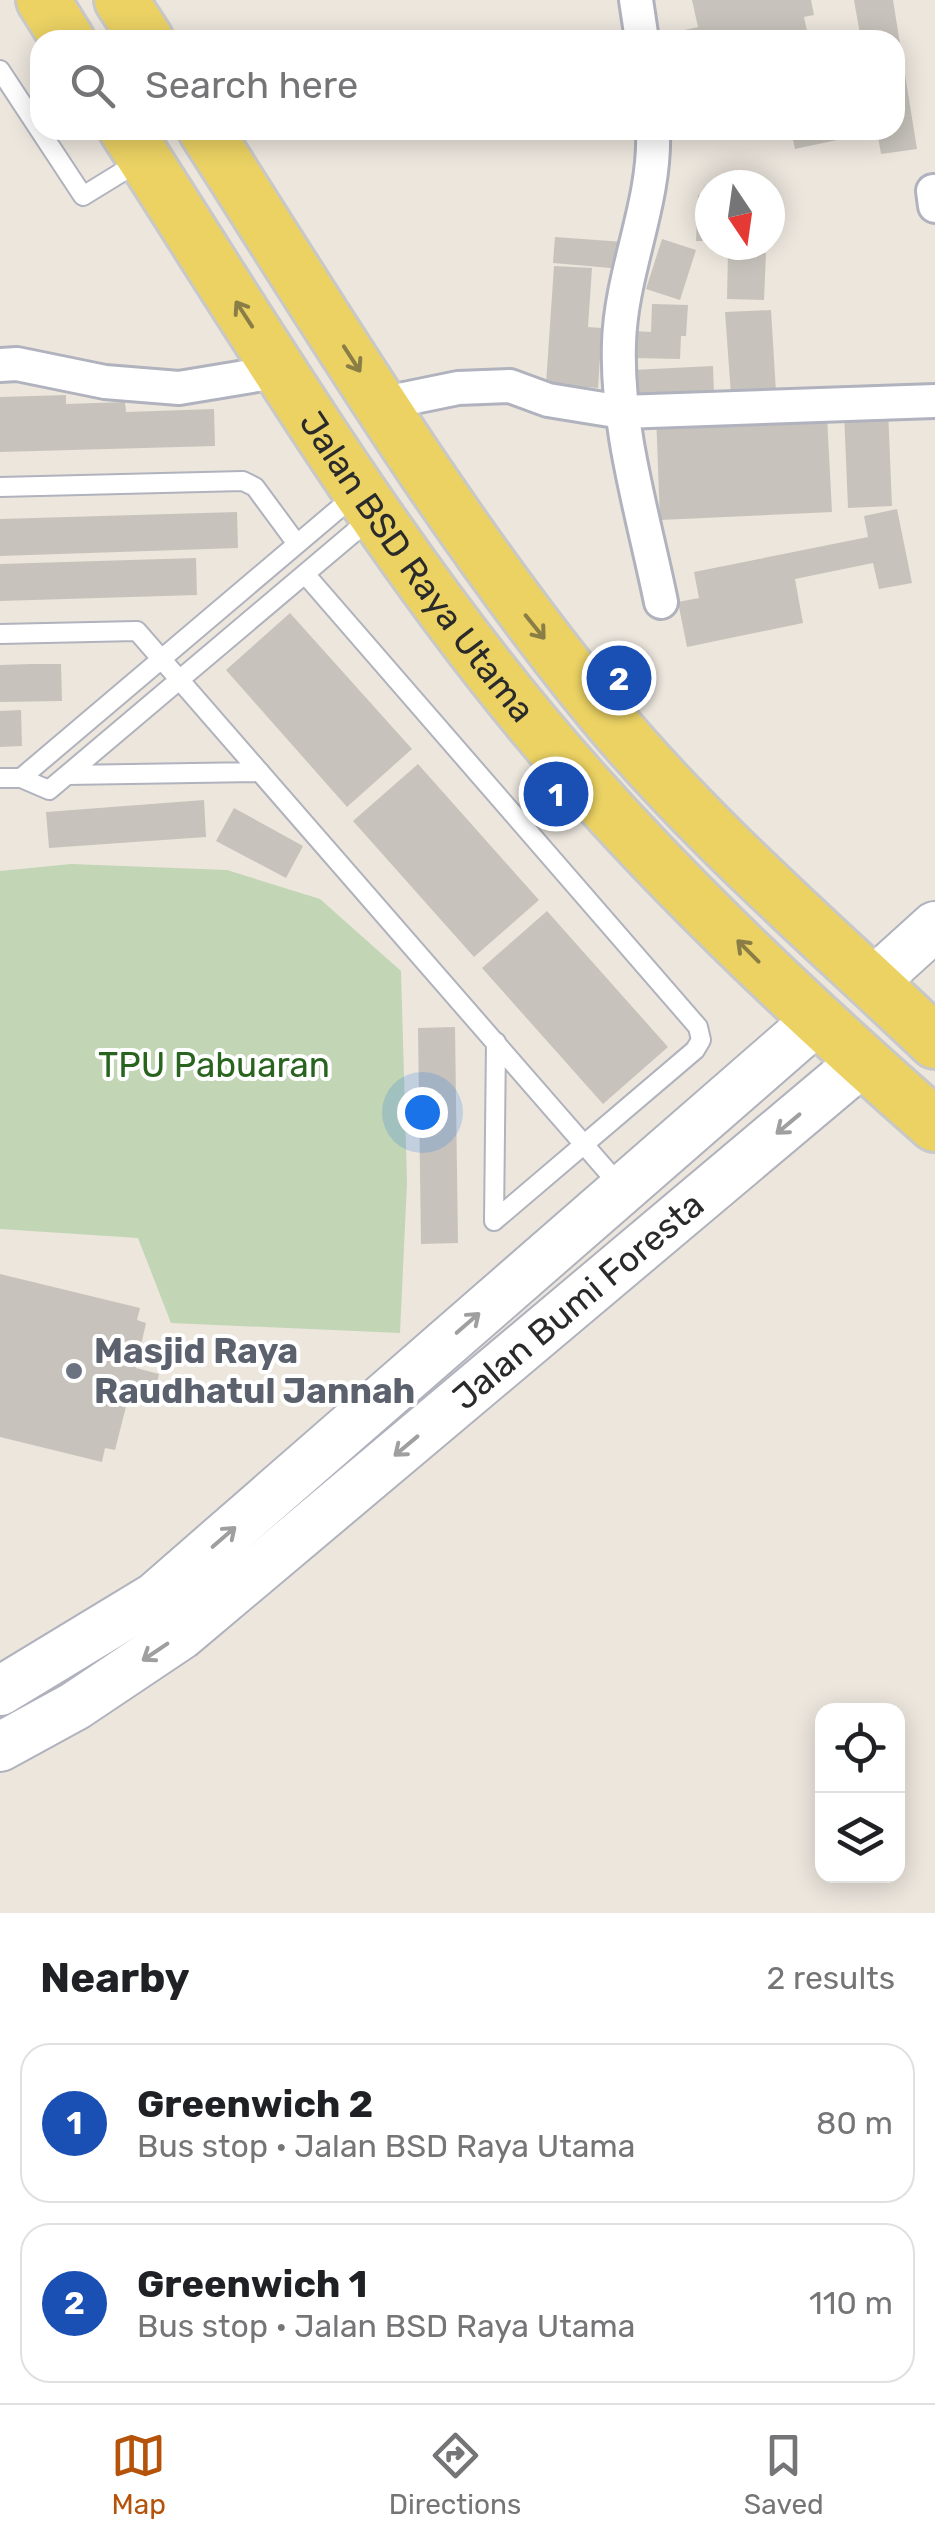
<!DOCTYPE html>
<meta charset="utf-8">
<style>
body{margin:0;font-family:Rubik,sans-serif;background:#f2f2f2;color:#202124}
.controls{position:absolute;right:30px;bottom:30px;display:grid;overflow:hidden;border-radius:20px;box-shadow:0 5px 25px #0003}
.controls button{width:90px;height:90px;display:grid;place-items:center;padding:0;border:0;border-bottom:2px solid #e0e0e0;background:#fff;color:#202124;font:50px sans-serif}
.compass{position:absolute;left:695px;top:170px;width:90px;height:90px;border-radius:50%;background:#fff;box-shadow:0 5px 25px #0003;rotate:167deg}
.you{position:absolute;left:422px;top:1112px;width:35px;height:35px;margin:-25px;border:8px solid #fff;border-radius:50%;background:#1a73e8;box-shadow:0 0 0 15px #1a73e833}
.badge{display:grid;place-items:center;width:65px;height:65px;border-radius:50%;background:#b45309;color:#fff;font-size:32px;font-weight:700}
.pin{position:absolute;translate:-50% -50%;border:5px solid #fff;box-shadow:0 2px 10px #0006}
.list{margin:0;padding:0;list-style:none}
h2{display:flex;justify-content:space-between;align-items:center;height:130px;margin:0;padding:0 40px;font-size:42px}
h2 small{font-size:32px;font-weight:400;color:#757577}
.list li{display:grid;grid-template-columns:65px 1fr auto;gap:30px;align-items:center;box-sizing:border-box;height:160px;margin:0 20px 20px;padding:0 20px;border:2px solid #e0e0e0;border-radius:30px}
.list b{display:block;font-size:38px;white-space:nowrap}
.list p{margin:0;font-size:32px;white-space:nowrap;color:#757577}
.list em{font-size:32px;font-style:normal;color:#757577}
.icon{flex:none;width:55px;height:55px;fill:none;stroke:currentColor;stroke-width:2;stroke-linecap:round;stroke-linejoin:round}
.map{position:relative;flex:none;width:935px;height:1913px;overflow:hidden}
.search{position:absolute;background:#fff;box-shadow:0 5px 25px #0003;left:30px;right:30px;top:30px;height:110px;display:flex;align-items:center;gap:25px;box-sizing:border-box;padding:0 35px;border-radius:30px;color:#757577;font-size:38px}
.sheet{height:490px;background:#fff}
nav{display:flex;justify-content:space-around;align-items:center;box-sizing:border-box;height:140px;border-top:2px solid #e0e0e0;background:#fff;font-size:28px;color:#757577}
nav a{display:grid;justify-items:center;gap:5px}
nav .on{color:#b45309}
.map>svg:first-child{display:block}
</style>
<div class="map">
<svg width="935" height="1913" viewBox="0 0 935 1913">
<rect width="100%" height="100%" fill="#ece6dd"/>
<!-- cemetery -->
<path fill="#c2d5b5" d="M 71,864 L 227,870 L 320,899 L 401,971 L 407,1182 L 400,1333 L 171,1323 L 138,1238 L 0,1229 L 0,871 Z"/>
<!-- building -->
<path fill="#c7c3bc" d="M 692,0 L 811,0 L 814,15 L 804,17 L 809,40 L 662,40 L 662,35 L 698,27 Z
M 854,0 L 893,0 L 917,149 L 881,154 L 877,130 L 895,130 L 895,40 L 861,40 Z
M 791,130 L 835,130 L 837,140 L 795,149 Z
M 698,195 L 710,196 L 710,241 L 696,241 Z
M 555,237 L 624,242 L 622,269 L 553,263 Z
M 662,239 L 696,250 L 680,300 L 646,289 Z
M 728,251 L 766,253 L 764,300 L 727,299 Z
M 554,266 L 592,268 L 588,327 L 602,328 L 598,388 L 546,384 Z
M 652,304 L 688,305 L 686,336 L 681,336 L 680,359 L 635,358 L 636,331 L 651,332 Z
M 771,310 L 776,392 L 731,395 L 725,312 Z
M 713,366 L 714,395 L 634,399 L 632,370 Z
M 66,395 L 66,404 L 125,402 L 126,412 L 214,409 L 215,446 L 0,452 L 0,397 Z
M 888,409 L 892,506 L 848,508 L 844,412 Z
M 656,414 L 827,416 L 832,512 L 660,520 Z
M 897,509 L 912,583 L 879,589 L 873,563 L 795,579 L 803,623 L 687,647 L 678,602 L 699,598 L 694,572 L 868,537 L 864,516 Z
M 237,512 L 238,548 L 0,556 L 0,519 Z
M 196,558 L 197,595 L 0,601 L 0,564 Z
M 290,613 L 412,749 L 347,807 L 226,670 Z
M 31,664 L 61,664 L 62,701 L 0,702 L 0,665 Z
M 21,710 L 22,746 L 0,747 L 0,711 Z
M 418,764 L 539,900 L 474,957 L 353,821 Z
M 204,800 L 206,837 L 49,848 L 46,812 Z
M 234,808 L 303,846 L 286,878 L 216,841 Z
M 547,911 L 668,1047 L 603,1104 L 482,968 Z
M 455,1027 L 458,1243 L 421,1244 L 418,1028 Z
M 0,1274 L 140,1308 L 137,1320 L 146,1323 L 136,1368 L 159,1374 L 153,1401 L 129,1395 L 115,1450 L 105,1448 L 102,1462 L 0,1437 Z"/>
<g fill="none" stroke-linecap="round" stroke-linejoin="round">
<!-- service casing -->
<g stroke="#b0b2bd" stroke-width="22">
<path id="service" d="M 0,70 L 83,196 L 140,161
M 0,487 L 243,481 L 255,487 L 297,544
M 305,574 L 698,1027 L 701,1040 L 695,1050 L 494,1221
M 0,634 L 137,631 L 621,1187
M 67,775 L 260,772
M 0,778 L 21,778 L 49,790 L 371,518
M 21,778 L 355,495
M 494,1221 L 496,1042"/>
</g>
<!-- minor casing -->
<g stroke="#b0b2bd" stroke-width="38">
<path id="minor" d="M 636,0 L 642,40
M 653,130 C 656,203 621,271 619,343 C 616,429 644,518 661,602
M 933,191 L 935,206
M 0,365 L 17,364 L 105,382 L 179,388 L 281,371
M 380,404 L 458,388 L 510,386 L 548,400 L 622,412 L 935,401"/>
</g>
<!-- secondary casing -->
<g stroke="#b0b2bd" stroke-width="52">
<g id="secondary">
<path d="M 871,984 L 935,926"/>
<path d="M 0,1691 L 155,1597 L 817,1020"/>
<path id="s1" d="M 0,1747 L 75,1706 L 181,1635 L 863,1061"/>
</g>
</g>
<!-- primary casing -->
<g stroke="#c8c8c8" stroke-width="58">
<g id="primary">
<path d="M 43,0 L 68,40"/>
<path d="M 121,0 L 147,40"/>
<path id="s2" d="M 126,130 C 256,332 379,539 533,724 C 654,869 793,1000 935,1125"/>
<path d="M 205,130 C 331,327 453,530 602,711 C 702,832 822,934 935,1042"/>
</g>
</g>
<!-- service -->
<use href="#service" stroke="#fff" stroke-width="18"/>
<!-- minor -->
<use href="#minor" stroke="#fff" stroke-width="32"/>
<!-- secondary -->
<use href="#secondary" stroke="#fff" stroke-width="48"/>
<!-- primary -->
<use href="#primary" stroke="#ebd263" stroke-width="52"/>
</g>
<!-- one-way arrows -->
<defs><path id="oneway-shaft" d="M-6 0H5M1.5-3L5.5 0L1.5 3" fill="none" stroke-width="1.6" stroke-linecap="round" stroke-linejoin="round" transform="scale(2.5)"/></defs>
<g stroke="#8a7e46">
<use href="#oneway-shaft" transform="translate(244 314) rotate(-123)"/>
<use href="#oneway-shaft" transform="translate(352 359) rotate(57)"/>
<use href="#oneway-shaft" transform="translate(535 627) rotate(51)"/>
<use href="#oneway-shaft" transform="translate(748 951) rotate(-135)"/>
</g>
<g stroke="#9f9f9f">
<use href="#oneway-shaft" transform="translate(788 1124) rotate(140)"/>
<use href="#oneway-shaft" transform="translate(468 1323) rotate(-41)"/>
<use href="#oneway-shaft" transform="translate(406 1446) rotate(140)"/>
<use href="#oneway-shaft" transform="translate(224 1537) rotate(-41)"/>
<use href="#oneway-shaft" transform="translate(155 1652) rotate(146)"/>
</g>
<!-- markers -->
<circle fill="#6b7280" stroke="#fff" stroke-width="4" cx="74" cy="1371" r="10"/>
<g text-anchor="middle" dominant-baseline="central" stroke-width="8" stroke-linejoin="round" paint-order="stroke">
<!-- street labels -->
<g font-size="35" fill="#2a2a2a" stroke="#fff">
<text stroke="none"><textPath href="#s2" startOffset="525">Jalan BSD Raya Utama</textPath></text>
<text stroke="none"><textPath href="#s1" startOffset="732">Jalan Bumi Foresta</textPath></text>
</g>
<!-- park labels -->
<g font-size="35" fill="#28641d" stroke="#fff">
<text x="214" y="1065">TPU Pabuaran</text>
</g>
<!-- worship labels -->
<g font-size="35" font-weight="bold" fill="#5b616d" stroke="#fff" text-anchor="start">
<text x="94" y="1351">Masjid Raya<tspan x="94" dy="40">Raudhatul Jannah</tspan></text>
</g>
</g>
</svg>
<div class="controls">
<button><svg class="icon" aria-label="locate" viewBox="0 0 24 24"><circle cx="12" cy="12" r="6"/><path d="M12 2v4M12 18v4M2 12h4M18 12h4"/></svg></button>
<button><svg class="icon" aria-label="layers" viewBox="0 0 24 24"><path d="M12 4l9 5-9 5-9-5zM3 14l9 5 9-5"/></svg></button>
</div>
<svg class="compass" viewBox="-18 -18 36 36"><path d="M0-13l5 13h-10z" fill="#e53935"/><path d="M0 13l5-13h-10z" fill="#757577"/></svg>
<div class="you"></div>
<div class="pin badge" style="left:556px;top:794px;background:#1a4fb4">1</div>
<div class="pin badge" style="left:619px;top:678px;background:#1a4fb4">2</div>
<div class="search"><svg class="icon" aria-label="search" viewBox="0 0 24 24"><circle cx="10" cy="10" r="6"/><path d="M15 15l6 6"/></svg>Search here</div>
</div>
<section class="sheet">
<h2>Nearby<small>2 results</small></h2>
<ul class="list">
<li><span class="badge" style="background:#1a4fb4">1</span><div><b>Greenwich 2</b><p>Bus stop · Jalan BSD Raya Utama</p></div><em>80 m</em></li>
<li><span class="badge" style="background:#1a4fb4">2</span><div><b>Greenwich 1</b><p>Bus stop · Jalan BSD Raya Utama</p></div><em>110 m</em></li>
</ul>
</section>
<nav>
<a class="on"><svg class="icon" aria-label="map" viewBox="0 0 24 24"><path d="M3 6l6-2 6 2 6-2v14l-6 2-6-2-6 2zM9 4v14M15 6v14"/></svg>Map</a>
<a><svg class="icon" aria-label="directions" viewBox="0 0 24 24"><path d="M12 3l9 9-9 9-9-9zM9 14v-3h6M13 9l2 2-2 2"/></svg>Directions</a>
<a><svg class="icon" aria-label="saved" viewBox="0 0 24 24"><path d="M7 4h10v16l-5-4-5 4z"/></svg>Saved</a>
</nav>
